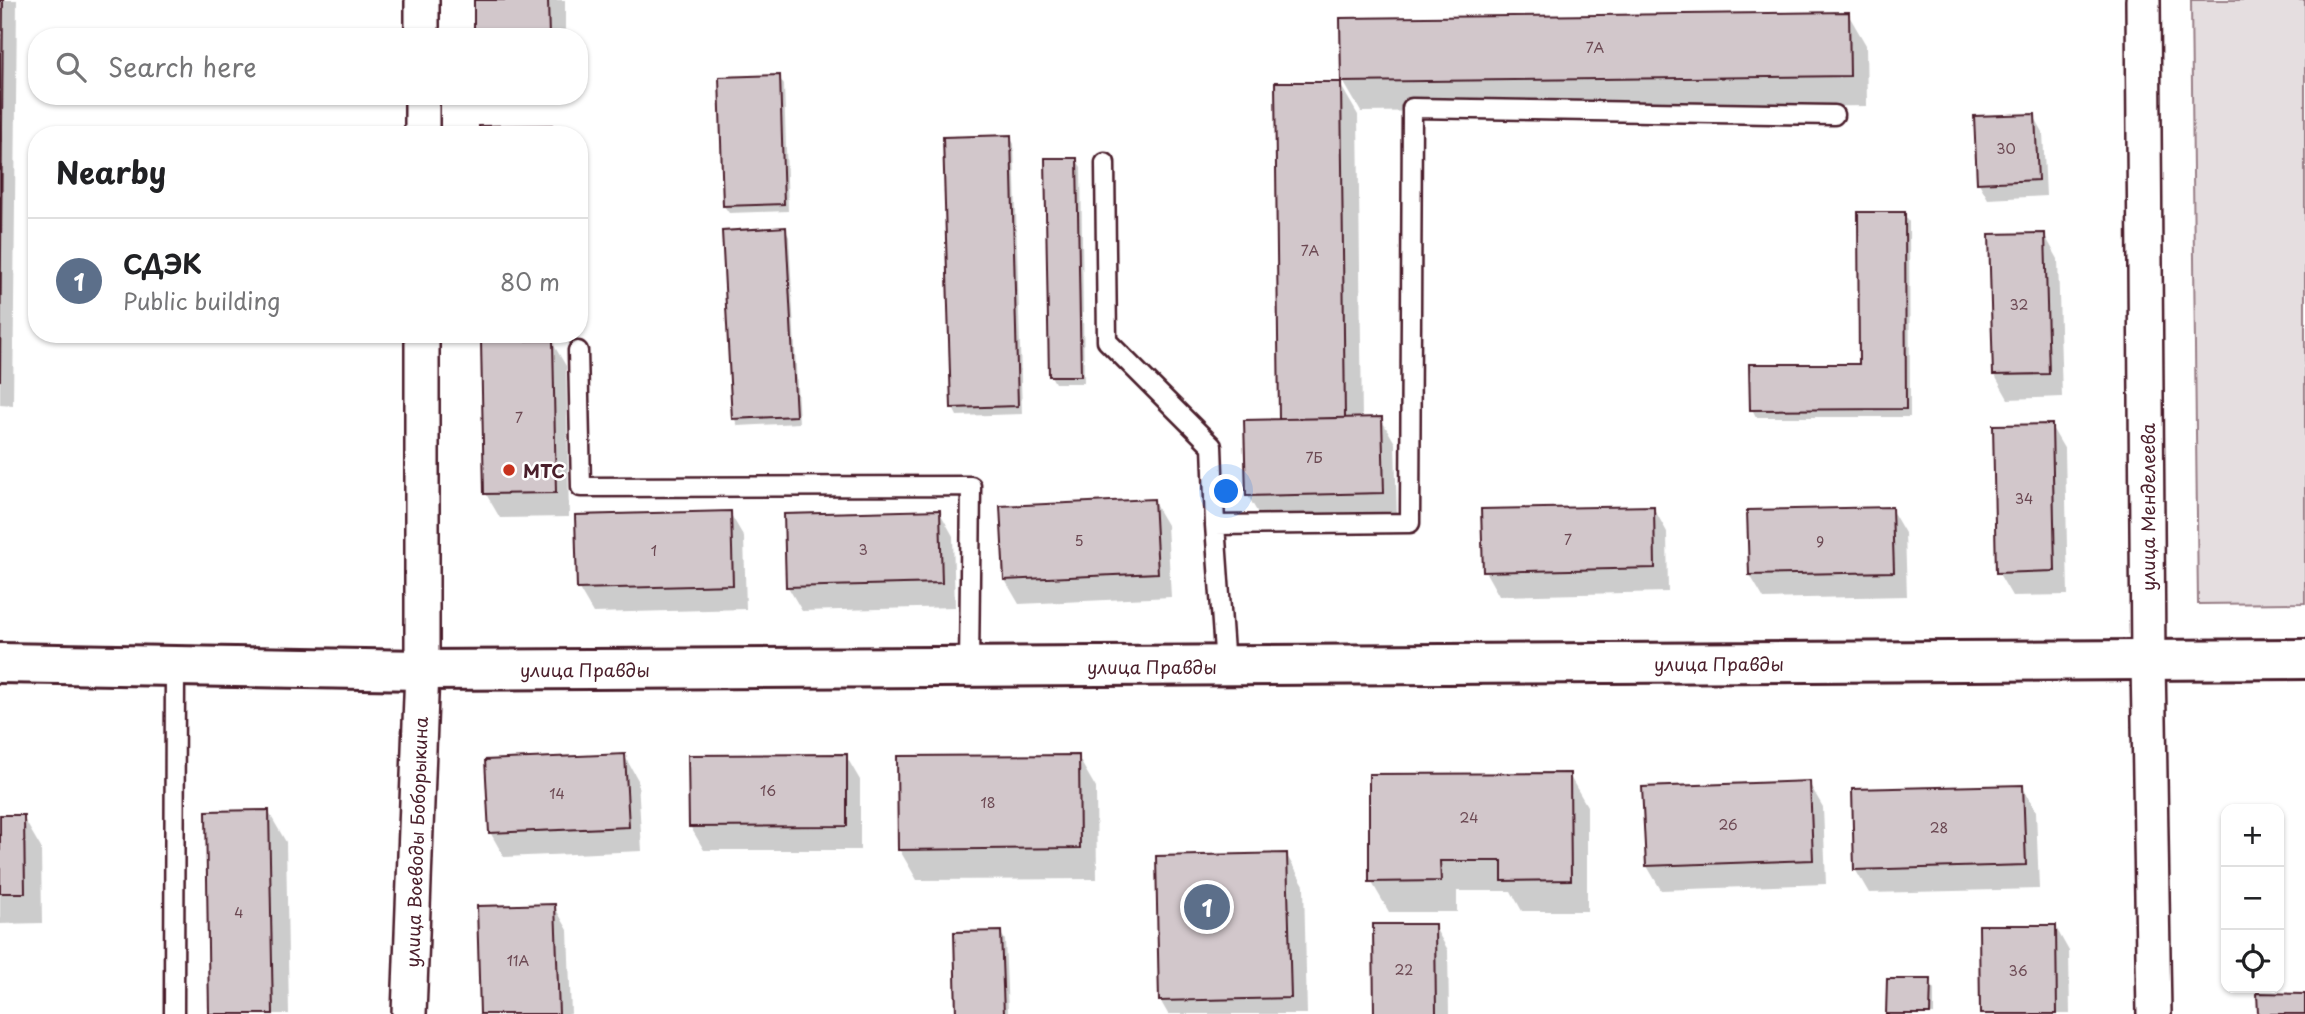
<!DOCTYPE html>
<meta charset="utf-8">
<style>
body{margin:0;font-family:"Playpen Sans",sans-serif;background:#f6f6f6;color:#202124}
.controls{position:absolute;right:21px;bottom:21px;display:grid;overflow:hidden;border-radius:14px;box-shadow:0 2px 5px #0004}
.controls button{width:63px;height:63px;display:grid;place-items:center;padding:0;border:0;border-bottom:2px solid #e0e0e0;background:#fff;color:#202124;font:35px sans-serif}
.you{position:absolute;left:1227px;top:492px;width:24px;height:24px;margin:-18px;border:5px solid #fff;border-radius:50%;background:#1a73e8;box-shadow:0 0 0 10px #1a73e833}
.badge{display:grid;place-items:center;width:46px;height:46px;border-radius:50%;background:#d93025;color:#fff;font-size:23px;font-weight:700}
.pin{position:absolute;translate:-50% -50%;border:4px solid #fff;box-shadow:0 2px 7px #0006}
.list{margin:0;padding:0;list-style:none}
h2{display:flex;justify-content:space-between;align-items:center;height:91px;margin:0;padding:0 28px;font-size:30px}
h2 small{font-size:23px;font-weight:400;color:#757577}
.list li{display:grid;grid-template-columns:46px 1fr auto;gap:21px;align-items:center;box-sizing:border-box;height:126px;padding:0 28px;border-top:2px solid #e0e0e0}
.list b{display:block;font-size:26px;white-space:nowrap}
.list p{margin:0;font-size:23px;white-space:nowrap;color:#757577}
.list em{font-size:23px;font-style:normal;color:#757577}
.icon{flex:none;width:38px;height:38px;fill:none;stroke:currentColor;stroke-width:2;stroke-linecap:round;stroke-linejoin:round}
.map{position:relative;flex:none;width:2305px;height:1014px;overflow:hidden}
.search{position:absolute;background:#fff;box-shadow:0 2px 5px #0004;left:28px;top:28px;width:560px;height:77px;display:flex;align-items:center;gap:18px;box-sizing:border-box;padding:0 24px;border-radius:28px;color:#757577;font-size:26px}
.panel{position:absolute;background:#fff;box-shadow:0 2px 5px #0004;left:28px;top:126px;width:560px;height:217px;border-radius:28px}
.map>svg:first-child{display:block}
</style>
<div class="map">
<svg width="2305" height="1014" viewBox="0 0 2305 1014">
<rect width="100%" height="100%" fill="#fff"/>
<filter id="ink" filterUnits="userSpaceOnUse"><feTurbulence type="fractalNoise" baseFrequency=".0143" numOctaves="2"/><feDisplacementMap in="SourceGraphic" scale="14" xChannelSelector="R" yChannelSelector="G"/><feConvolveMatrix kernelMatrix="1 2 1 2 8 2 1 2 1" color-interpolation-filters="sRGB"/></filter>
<g filter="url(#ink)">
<!-- green -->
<path fill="#e5dee0" stroke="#987e86" stroke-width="2" d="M 2191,0 L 2305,0 L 2305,603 L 2198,604 Z"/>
<!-- shadow -->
<path fill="#0003" d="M 0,0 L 17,0 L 13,405 L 0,404 Z
M 476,0 L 565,0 L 565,37 L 476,37 Z
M 1848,14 L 1866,45 L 1867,106 L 1361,112 L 1343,81 Z
M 779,77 L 784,85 L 788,211 L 729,213 L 724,206 Z
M 1277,84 L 1340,84 L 1358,115 L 1362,419 L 1381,419 L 1395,443 L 1397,517 L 1262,520 L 1248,496 L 1282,421 Z
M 2034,116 L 2043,132 L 2046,196 L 1988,199 L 1979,183 Z
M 1010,137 L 1014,144 L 1022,414 L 957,416 L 953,408 Z
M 1076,159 L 1081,167 L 1084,383 L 1055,383 L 1051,376 Z
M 1904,214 L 1909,222 L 1910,417 L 1756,417 L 1752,409 L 1861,365 Z
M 785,229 L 789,237 L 799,423 L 738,426 L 734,418 Z
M 2044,234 L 2058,259 L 2062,397 L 2008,399 L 1994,374 Z
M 552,342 L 566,366 L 569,517 L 500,518 L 486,494 Z
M 2051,426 L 2065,450 L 2068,595 L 2012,596 L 1998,572 Z
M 1153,501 L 1167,525 L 1171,597 L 1019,604 L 1005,580 Z
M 1653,507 L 1667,532 L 1668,592 L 1499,596 L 1485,571 Z
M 1891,509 L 1905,533 L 1907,596 L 1764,599 L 1750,575 Z
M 939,511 L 953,536 L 955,607 L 802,611 L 788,587 L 786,516 Z
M 730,513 L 744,537 L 746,609 L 593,613 L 579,589 Z
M 624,755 L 638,780 L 642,851 L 504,857 L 490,832 Z
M 846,756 L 860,780 L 860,850 L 704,850 L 690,826 Z
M 1078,757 L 1096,788 L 1097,879 L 917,880 L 899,849 Z
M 1569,775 L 1587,806 L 1587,911 L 1522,911 L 1511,891 L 1457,891 L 1457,912 L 1389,912 L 1371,881 Z
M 1809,783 L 1823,807 L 1826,884 L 1661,890 L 1647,866 Z
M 2022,786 L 2036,811 L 2039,889 L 1869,893 L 1855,869 Z
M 268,811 L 286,842 L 289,1014 L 211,1014 Z
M 0,817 L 23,817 L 41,848 L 42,923 L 0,924 Z
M 1286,854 L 1304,885 L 1307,1014 L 1168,1014 L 1160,1000 Z
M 554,906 L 568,930 L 571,1014 L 482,1014 Z
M 1434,926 L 1448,950 L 1449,1014 L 1375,1014 Z
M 2055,926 L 2069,951 L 2070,1014 L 1982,1014 Z
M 1000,932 L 1005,940 L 1008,1014 L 958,1014 Z
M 1929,981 L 1934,989 L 1934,1014 L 1888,1014 Z"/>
<!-- building -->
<path fill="#d2c7cb" stroke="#4a1f2b" stroke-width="2" d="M 0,0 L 3,0 L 0,381 Z
M 474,0 L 548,0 L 549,37 L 474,37 Z
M 1849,12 L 1850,76 L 1341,82 L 1340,18 Z
M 780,75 L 784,204 L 723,206 L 719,77 Z
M 1275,82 L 1341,82 L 1345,418 L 1279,419 Z
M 2035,114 L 2038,180 L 1977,183 L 1974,116 Z
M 552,125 L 552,135 L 479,135 L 479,126 Z
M 1011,135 L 1018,406 L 951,408 L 943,137 Z
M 1045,158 L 1077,158 L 1081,376 L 1049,376 Z
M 1858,212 L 1905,212 L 1906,409 L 1750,410 L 1749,364 L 1859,364 Z
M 786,227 L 796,416 L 732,419 L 722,231 Z
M 2045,233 L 2049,374 L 1993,375 L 1989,234 Z
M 553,340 L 556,493 L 484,494 L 481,341 Z
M 1382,417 L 1384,493 L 1246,496 L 1244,420 Z
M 2052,424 L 2055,571 L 1996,573 L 1993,425 Z
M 1154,499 L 1158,573 L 1004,580 L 1000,506 Z
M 1654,506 L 1655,568 L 1483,572 L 1481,509 Z
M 1892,507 L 1894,572 L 1749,575 L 1747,510 Z
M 940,510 L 942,583 L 786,587 L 784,514 Z
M 731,511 L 733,585 L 577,589 L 575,515 Z
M 625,754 L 629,827 L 489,833 L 485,760 Z
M 847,754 L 847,826 L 689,827 L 688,755 Z
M 1079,755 L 1080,848 L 898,850 L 897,756 Z
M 1570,773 L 1571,880 L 1502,881 L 1502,861 L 1440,861 L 1441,881 L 1369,882 L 1369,774 Z
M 1810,781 L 1813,860 L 1646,866 L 1642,787 Z
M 2023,785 L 2026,865 L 1854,870 L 1852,789 Z
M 269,810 L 273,1014 L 209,1014 L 206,811 Z
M 0,815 L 24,815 L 25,893 L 0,893 Z
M 1287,853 L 1291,998 L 1159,1001 L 1156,856 Z
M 555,904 L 559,1014 L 480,1014 L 477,906 Z
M 1373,924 L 1435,924 L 1436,1014 L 1374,1014 Z
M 1979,925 L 2056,925 L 2057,1014 L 1980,1014 Z
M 1001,931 L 1004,1014 L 956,1014 L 954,932 Z
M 1887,979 L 1931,979 L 1930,1014 L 1886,1014 Z
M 2257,993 L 2305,994 L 2305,1014 L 2258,1014 Z"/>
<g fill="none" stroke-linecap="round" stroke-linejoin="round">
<!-- lane casing -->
<g stroke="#4a1f2b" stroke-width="23">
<path id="lane" d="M 1105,163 L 1107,341 L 1212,446 L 1215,525
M 578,351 L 581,487 L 971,486 L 969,667
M 1225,666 L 1215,525 L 1410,523 L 1412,108 L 1834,115
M 174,1014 L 175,665"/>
</g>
<!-- street casing -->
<g stroke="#4a1f2b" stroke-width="38">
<path id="street" d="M 422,0 L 422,37
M 2143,0 L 2148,661 L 2154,1014
M 422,96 L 422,135
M 409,1014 L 422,670 L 422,334"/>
</g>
<!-- secondary casing -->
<g stroke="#4a1f2b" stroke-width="44">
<path id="secondary" d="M 0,663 L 422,670 L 2305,659"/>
</g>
<!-- lane -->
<use href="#lane" stroke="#fff" stroke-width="18"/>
<!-- street -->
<use href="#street" stroke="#fff" stroke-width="33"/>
<!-- secondary -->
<use href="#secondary" stroke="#fff" stroke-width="38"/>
</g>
</g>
<!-- markers -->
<circle fill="#c8321e" stroke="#fff" stroke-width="2.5" cx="509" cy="470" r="7"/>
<g text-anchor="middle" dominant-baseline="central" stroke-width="5" stroke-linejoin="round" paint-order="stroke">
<!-- number labels -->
<g font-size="14" fill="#6c4953">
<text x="1595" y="47">7А</text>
<text x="2006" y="148">30</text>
<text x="1310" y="250">7А</text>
<text x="2019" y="304">32</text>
<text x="519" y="417">7</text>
<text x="1314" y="457">7Б</text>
<text x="2024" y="498">34</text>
<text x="1568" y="539">7</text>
<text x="1079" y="540">5</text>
<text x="1820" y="541">9</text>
<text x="863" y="549">3</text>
<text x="654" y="550">1</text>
<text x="768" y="790">16</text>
<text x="557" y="793">14</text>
<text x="988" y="802">18</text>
<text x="1469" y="817">24</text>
<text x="1728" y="824">26</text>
<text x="1939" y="827">28</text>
<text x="239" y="912">4</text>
<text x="518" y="960">11А</text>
<text x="1404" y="969">22</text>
<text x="2018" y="970">36</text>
</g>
<!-- poi labels -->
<g font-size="18" font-weight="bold" fill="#4a1f2b" stroke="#fff" text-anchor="start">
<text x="523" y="470">МТС</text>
</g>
<!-- street labels -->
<g font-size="18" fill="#4a1f2b" stroke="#fff">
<text transform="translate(2147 507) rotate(-90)">улица Менделеева</text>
<text x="1719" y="663">улица Правды</text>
<text x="1152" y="666">улица Правды</text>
<text x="585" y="669">улица Правды</text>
<text transform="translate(416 842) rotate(-88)">улица Воеводы Боборыкина</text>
</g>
</g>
</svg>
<div class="controls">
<button>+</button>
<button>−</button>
<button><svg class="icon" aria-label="locate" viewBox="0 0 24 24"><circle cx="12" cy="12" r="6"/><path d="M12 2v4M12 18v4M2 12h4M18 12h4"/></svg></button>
</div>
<div class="you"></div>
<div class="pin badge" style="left:1207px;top:907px;background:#5c6f8a">1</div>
<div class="search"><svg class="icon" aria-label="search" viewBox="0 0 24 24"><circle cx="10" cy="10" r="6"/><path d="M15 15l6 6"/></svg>Search here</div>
<section class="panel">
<h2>Nearby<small></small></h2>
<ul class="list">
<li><span class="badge" style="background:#5c6f8a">1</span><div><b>СДЭК</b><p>Public building</p></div><em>80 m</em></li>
</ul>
</section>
</div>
